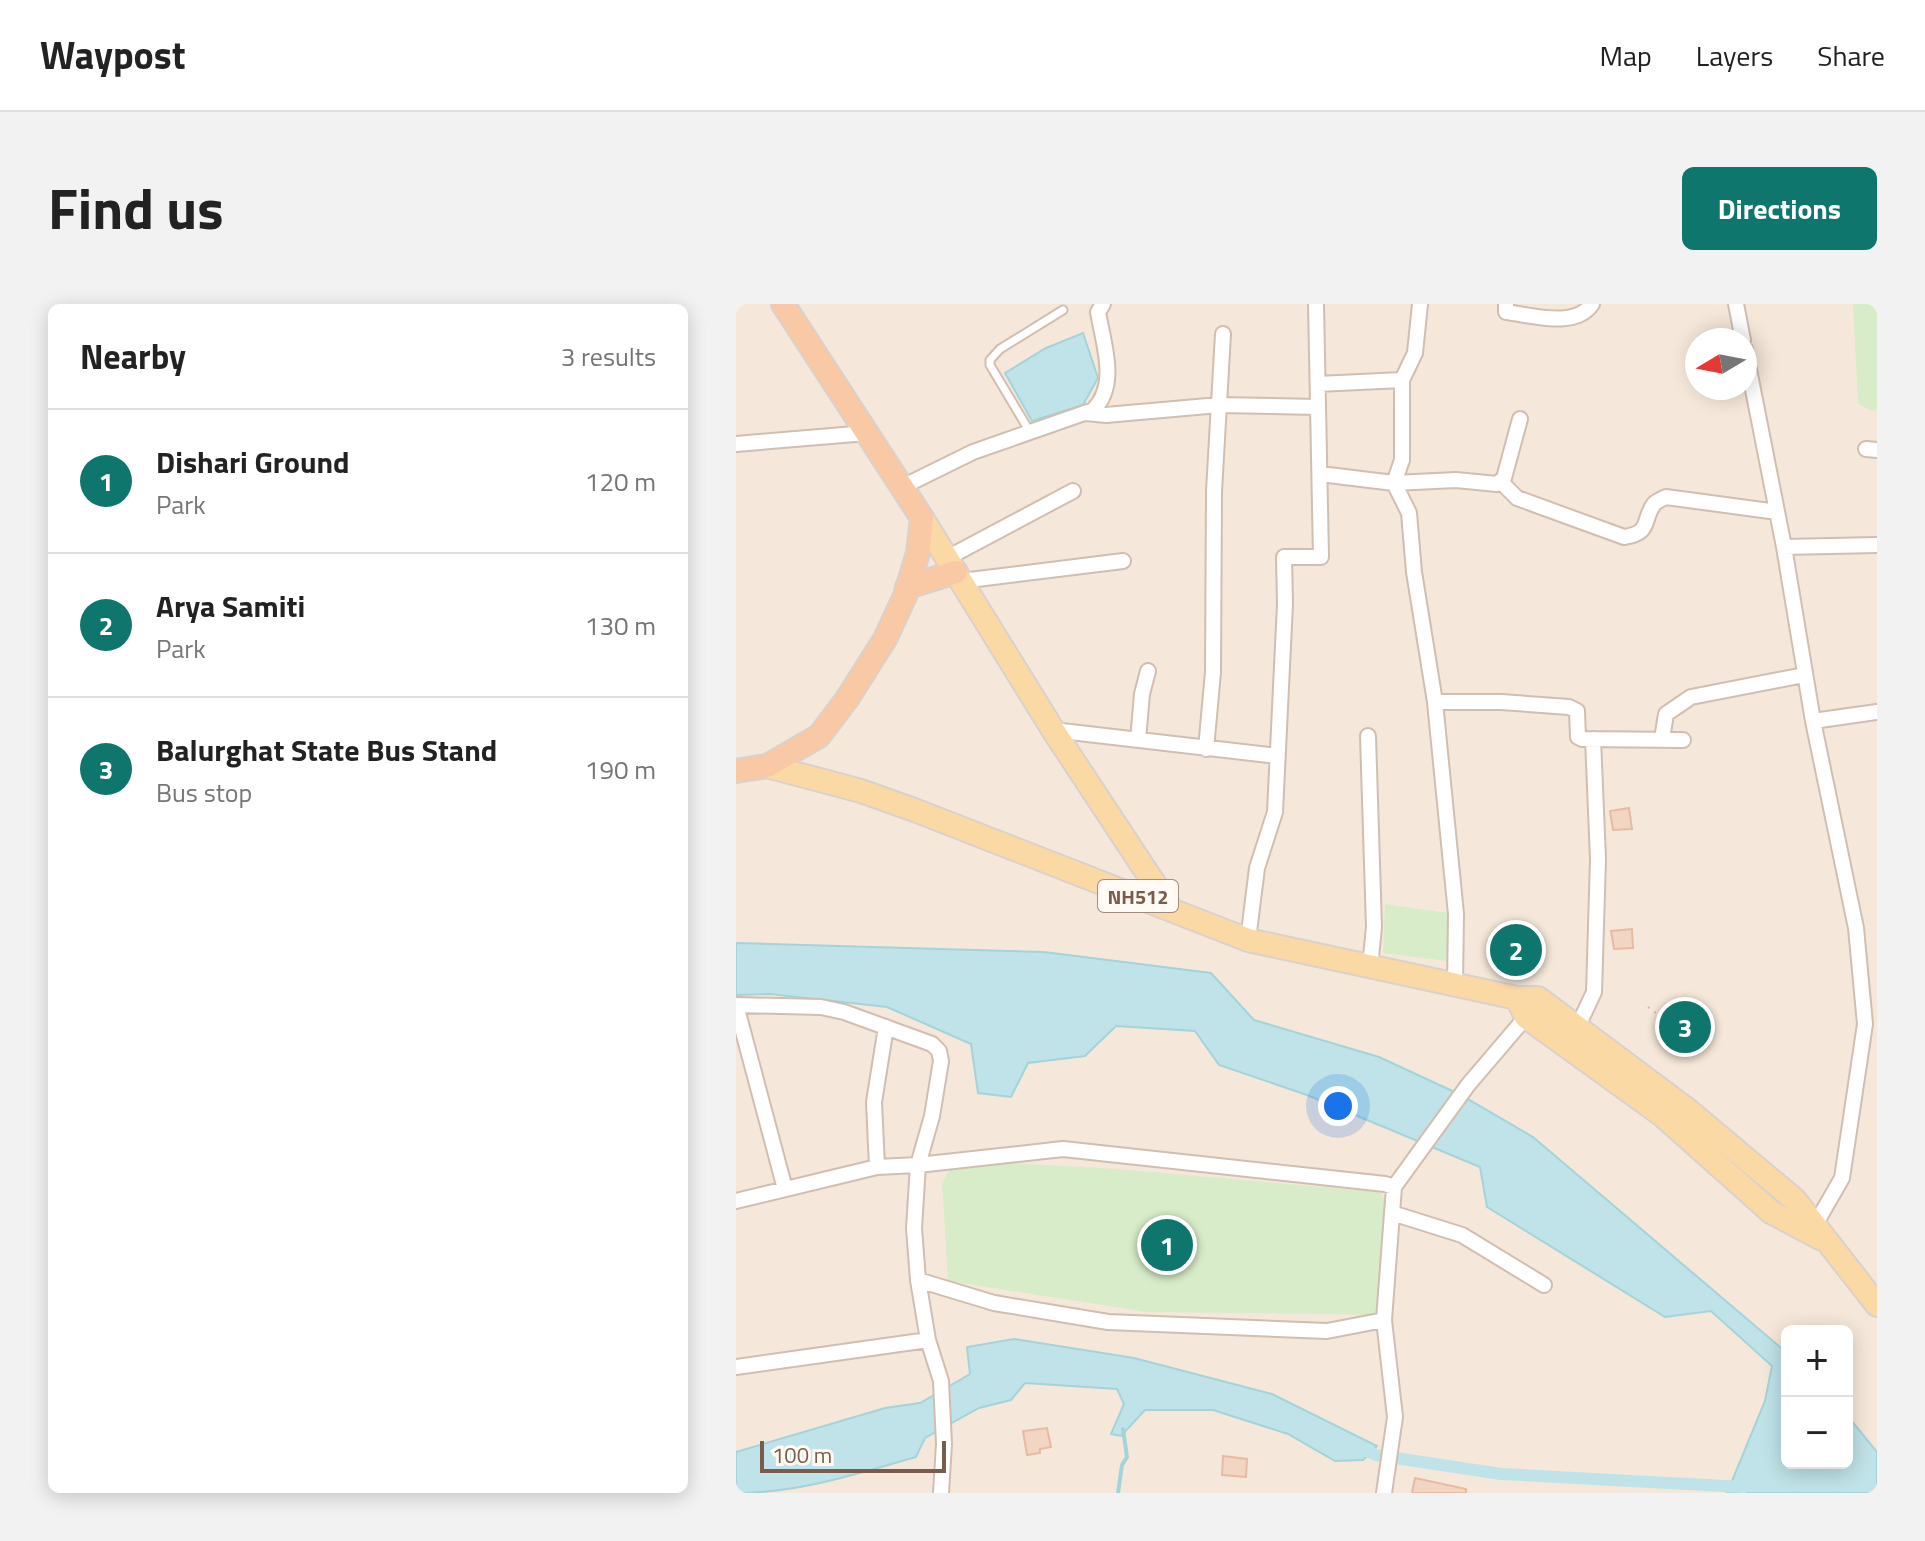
<!DOCTYPE html>
<meta charset="utf-8">
<style>
body{margin:0;font-family:"Titillium Web",sans-serif;background:#f2f2f2;color:#222}
.controls{position:absolute;right:24px;bottom:24px;display:grid;overflow:hidden;border-radius:12px;box-shadow:0 4px 20px #0003}
.controls button{width:72px;height:72px;display:grid;place-items:center;padding:0;border:0;border-bottom:2px solid #e0e0e0;background:#fff;color:#222;font:40px sans-serif}
.compass{position:absolute;left:949px;top:24px;width:72px;height:72px;border-radius:50%;background:#fff;box-shadow:0 4px 20px #0003;rotate:260deg}
.scale{position:absolute;left:24px;bottom:20px;width:186px;box-sizing:border-box;padding-left:8px;border:4px solid #7a5c4d;border-top:0;font-size:22px;line-height:28px;white-space:nowrap;color:#7a5c4d;-webkit-text-stroke:6px #fffaf3;paint-order:stroke}
.you{position:absolute;left:602px;top:802px;width:28px;height:28px;margin:-20px;border:6px solid #fff;border-radius:50%;background:#1a73e8;box-shadow:0 0 0 12px #1a73e833}
.badge{display:grid;place-items:center;width:52px;height:52px;border-radius:50%;background:#0f766e;color:#fff;font-size:26px;font-weight:700}
.pin{position:absolute;translate:-50% -50%;border:4px solid #fff;box-shadow:0 2px 8px #0006}
.list{margin:0;padding:0;list-style:none}
h2{display:flex;justify-content:space-between;align-items:center;height:104px;margin:0;padding:0 32px;font-size:34px}
h2 small{font-size:26px;font-weight:400;color:#767676}
.list li{display:grid;grid-template-columns:52px 1fr auto;gap:24px;align-items:center;box-sizing:border-box;height:144px;padding:0 32px;border-top:2px solid #e0e0e0}
.list b{display:block;font-size:30px;white-space:nowrap}
.list p{margin:0;font-size:26px;white-space:nowrap;color:#767676}
.list em{font-size:26px;font-style:normal;color:#767676}
.map{position:relative;flex:none;width:1141px;height:1189px;overflow:hidden;border-radius:12px}
header{display:flex;align-items:center;gap:48px;box-sizing:border-box;height:112px;padding:0 40px;background:#fff;border-bottom:2px solid #e0e0e0}
header strong{font-size:38px}
nav{display:flex;gap:44px;margin-inline-start:auto;font-size:28px}
.intro{display:flex;align-items:center;justify-content:space-between;box-sizing:border-box;height:192px;padding:0 48px}
h1{margin:0;font-size:56px}
.button{padding:20px 36px;border-radius:12px;background:#0f766e;color:#fff;font-size:28px;font-weight:700}
main{display:flex;gap:48px;padding:0 48px}
aside{flex:1;background:#fff;border-radius:12px;box-shadow:0 4px 20px #0003}
.map>svg:first-child{display:block}
</style>
<header>
<strong>Waypost</strong>
<nav><a>Map</a><a>Layers</a><a>Share</a></nav>
</header>
<div class="intro"><h1>Find us</h1><a class="button">Directions</a></div>
<main>
<aside>
<h2>Nearby<small>3 results</small></h2>
<ul class="list">
<li><span class="badge">1</span><div><b>Dishari Ground</b><p>Park</p></div><em>120 m</em></li>
<li><span class="badge">2</span><div><b>Arya Samiti</b><p>Park</p></div><em>130 m</em></li>
<li><span class="badge">3</span><div><b>Balurghat State Bus Stand</b><p>Bus stop</p></div><em>190 m</em></li>
</ul>
</aside>
<div class="map">
<svg width="1141" height="1189" viewBox="0 0 1141 1189">
<rect width="100%" height="100%" fill="#fdf6ec"/>
<!-- residential -->
<path fill="#f5e8da" fill-rule="evenodd" d="M 0,0 L 1141,0 L 1141,1189 L 0,1189 ZM 961,36 L 1009,36 L 1009,84 L 961,84 ZM 1051,1027 L 1111,1027 L 1111,1159 L 1051,1159 Z"/>
<!-- green -->
<path fill="#d8ecc9" d="M 1117,0 L 1141,0 L 1141,105 L 1136,107 L 1122,100 Z
M 649,600 L 712,609 L 711,657 L 647,649 Z
M 756,630 L 804,632 L 803,663 L 758,660 Z
M 220,856 L 381,865 L 644,888 L 654,904 L 646,1011 L 411,1008 L 212,977 L 206,879 Z"/>
<!-- water -->
<path fill="#bfe3e8" stroke="#a5d3da" stroke-width="2" d="M 347,29 L 362,74 L 347,101 L 296,117 L 269,69 L 310,44 Z
M 0,639 L 308,648 L 475,669 L 518,716 L 643,753 L 723,790 L 797,833 L 1051,1049 L 1051,1159 L 1111,1159 L 1111,1111 L 1141,1148 L 1141,1189 L 991,1189 L 1029,1097 L 1036,1062 L 975,1007 L 929,1013 L 751,903 L 744,863 L 571,791 L 483,761 L 459,727 L 380,722 L 349,752 L 292,759 L 275,793 L 242,789 L 235,740 L 151,703 L 34,690 L 0,691 Z
M 278,1035 L 398,1054 L 536,1090 L 641,1142 L 627,1156 L 599,1157 L 552,1130 L 477,1106 L 409,1106 L 385,1132 L 375,1130 L 388,1100 L 381,1085 L 289,1079 L 275,1096 L 243,1104 L 189,1134 L 180,1153 C 120,1170 63,1189 0,1189 L 0,1148 L 149,1104 L 184,1099 L 234,1070 L 231,1043 Z"/>
<g fill="none" stroke-linecap="round" stroke-linejoin="round">
<!-- stream -->
<path stroke="#a5d3da" stroke-width="4" d="M 382,1189 L 386,1161 L 391,1153 L 387,1125"/>
<!-- canal -->
<path stroke="#bfe3e8" stroke-width="12" d="M 622,1143 L 640,1151 L 765,1170 L 1008,1183"/>
</g>
<!-- building -->
<path fill="#f3d5c3" stroke="#e6bba3" stroke-width="2" d="M 893,504 L 896,525 L 877,526 L 874,507 Z
M 896,625 L 897,644 L 878,645 L 875,627 Z
M 311,1124 L 315,1143 L 304,1145 L 304,1149 L 291,1151 L 287,1127 Z
M 487,1152 L 511,1155 L 510,1173 L 486,1171 Z
M 679,1174 L 730,1185 L 730,1189 L 676,1189 Z"/>
<g fill="none" stroke-linecap="round" stroke-linejoin="round">
<!-- service casing -->
<g stroke="#d1beb0" stroke-width="11">
<path id="service" d="M 294,128 L 254,61 L 254,56 L 264,45 L 327,6"/>
</g>
<!-- minor casing -->
<g stroke="#d1beb0" stroke-width="18">
<path id="minor" d="M 684,0 L 679,49 L 666,76 L 666,156 L 658,179 L 673,209 L 678,268 L 699,398 L 720,610 L 719,681
M 770,0 L 770,8 C 796,11 839,25 856,0
M 1000,0 L 1007,36
M 1009,45 L 1048,243 L 1077,417 L 1120,624 L 1129,720 L 1106,874 L 1079,921
M 582,80 L 666,76
M 350,109 L 370,111 L 483,101 L 582,103
M 0,140 L 131,129
M 1130,145 L 1141,146
M 584,170 L 658,179 L 720,176 L 761,180 L 768,174 L 784,115
M 765,178 L 781,194 L 888,233 C 916,229 906,216 918,200 C 921,197 926,195 930,193 L 1041,208
M 166,183 L 237,148 L 357,106 C 383,81 367,39 362,8 L 367,0
M 1048,243 L 1141,241
M 211,254 L 337,187
M 225,277 L 387,257
M 699,398 L 765,398 L 833,403 L 841,407 L 842,433 L 846,435 L 947,436
M 1077,417 L 1141,408
M 317,426 L 541,452
M 632,432 L 638,623 L 634,663
M 926,435 L 930,410 L 955,393 L 1068,371
M 402,436 L 406,390 L 412,367
M 470,445 L 477,368 L 478,187 L 487,30
M 512,636 L 521,564 L 539,508 L 549,300 L 548,253 L 585,253 L 580,0
M 0,701 L 85,703 L 108,708 L 196,740 L 203,747 L 205,757 L 196,812 L 182,861 L 327,845 L 649,880 L 658,883
M 0,701 L 49,885
M 842,722 L 858,688 L 862,555 L 857,435
M 141,863 L 138,798 L 150,723
M 0,897 L 141,863 L 182,861 L 178,924 L 182,976 L 192,1036 L 205,1077 L 208,1140 L 205,1189
M 656,909 L 726,931 L 808,981
M 182,976 L 258,999 L 372,1018 L 591,1027 L 648,1016
M 0,1063 L 192,1036
M 648,1189 L 659,1113 L 648,1016 L 658,883 L 732,781 L 790,713"/>
</g>
<!-- primary casing -->
<g stroke="#dad1cd" stroke-width="26">
<path id="primary" d="M 186,214 L 317,426 L 435,605
M 31,462 L 125,487 L 181,507 L 512,636 L 781,694 L 802,694 L 953,807 L 1059,896 L 1141,1001
M 781,694 L 790,713 L 926,811 L 1035,908 L 1084,934"/>
</g>
<!-- trunk casing -->
<g stroke="#dad1cd" stroke-width="26">
<path id="trunk" d="M 171,283 L 220,268
M 0,467 L 31,462 L 83,432 L 111,395 L 149,335 L 169,292 L 182,249 L 186,214 L 47,0"/>
</g>
<!-- path -->
<path stroke="#d9b8a5" stroke-width="2" stroke-dasharray="2 6" stroke-linecap="butt" d="M 912,703 L 948,730"/>
<!-- service -->
<use href="#service" stroke="#fff" stroke-width="7"/>
<!-- minor -->
<use href="#minor" stroke="#fff" stroke-width="14"/>
<!-- primary -->
<use href="#primary" stroke="#fbd9a5" stroke-width="22"/>
<!-- trunk -->
<use href="#trunk" stroke="#f9c8a4" stroke-width="22"/>
</g>
<g text-anchor="middle" dominant-baseline="central" stroke-width="7" stroke-linejoin="round" paint-order="stroke">
<!-- shield labels -->
<rect fill="#fffaf3" stroke="#a28b7f" stroke-width="2" x="362" y="576" width="80" height="32" rx="6"/>
<g font-size="20" font-weight="bold" fill="#7a5c4d">
<text x="402" y="592">NH512</text>
</g>
</g>
</svg>
<div class="controls">
<button>+</button>
<button>−</button>
</div>
<svg class="compass" viewBox="-18 -18 36 36"><path d="M0-13l5 13h-10z" fill="#e53935"/><path d="M0 13l5-13h-10z" fill="#767676"/></svg>
<div class="scale">100 m</div>
<div class="you"></div>
<div class="pin badge" style="left:431px;top:941px">1</div>
<div class="pin badge" style="left:780px;top:646px">2</div>
<div class="pin badge" style="left:949px;top:723px">3</div>
</div>
</main>
